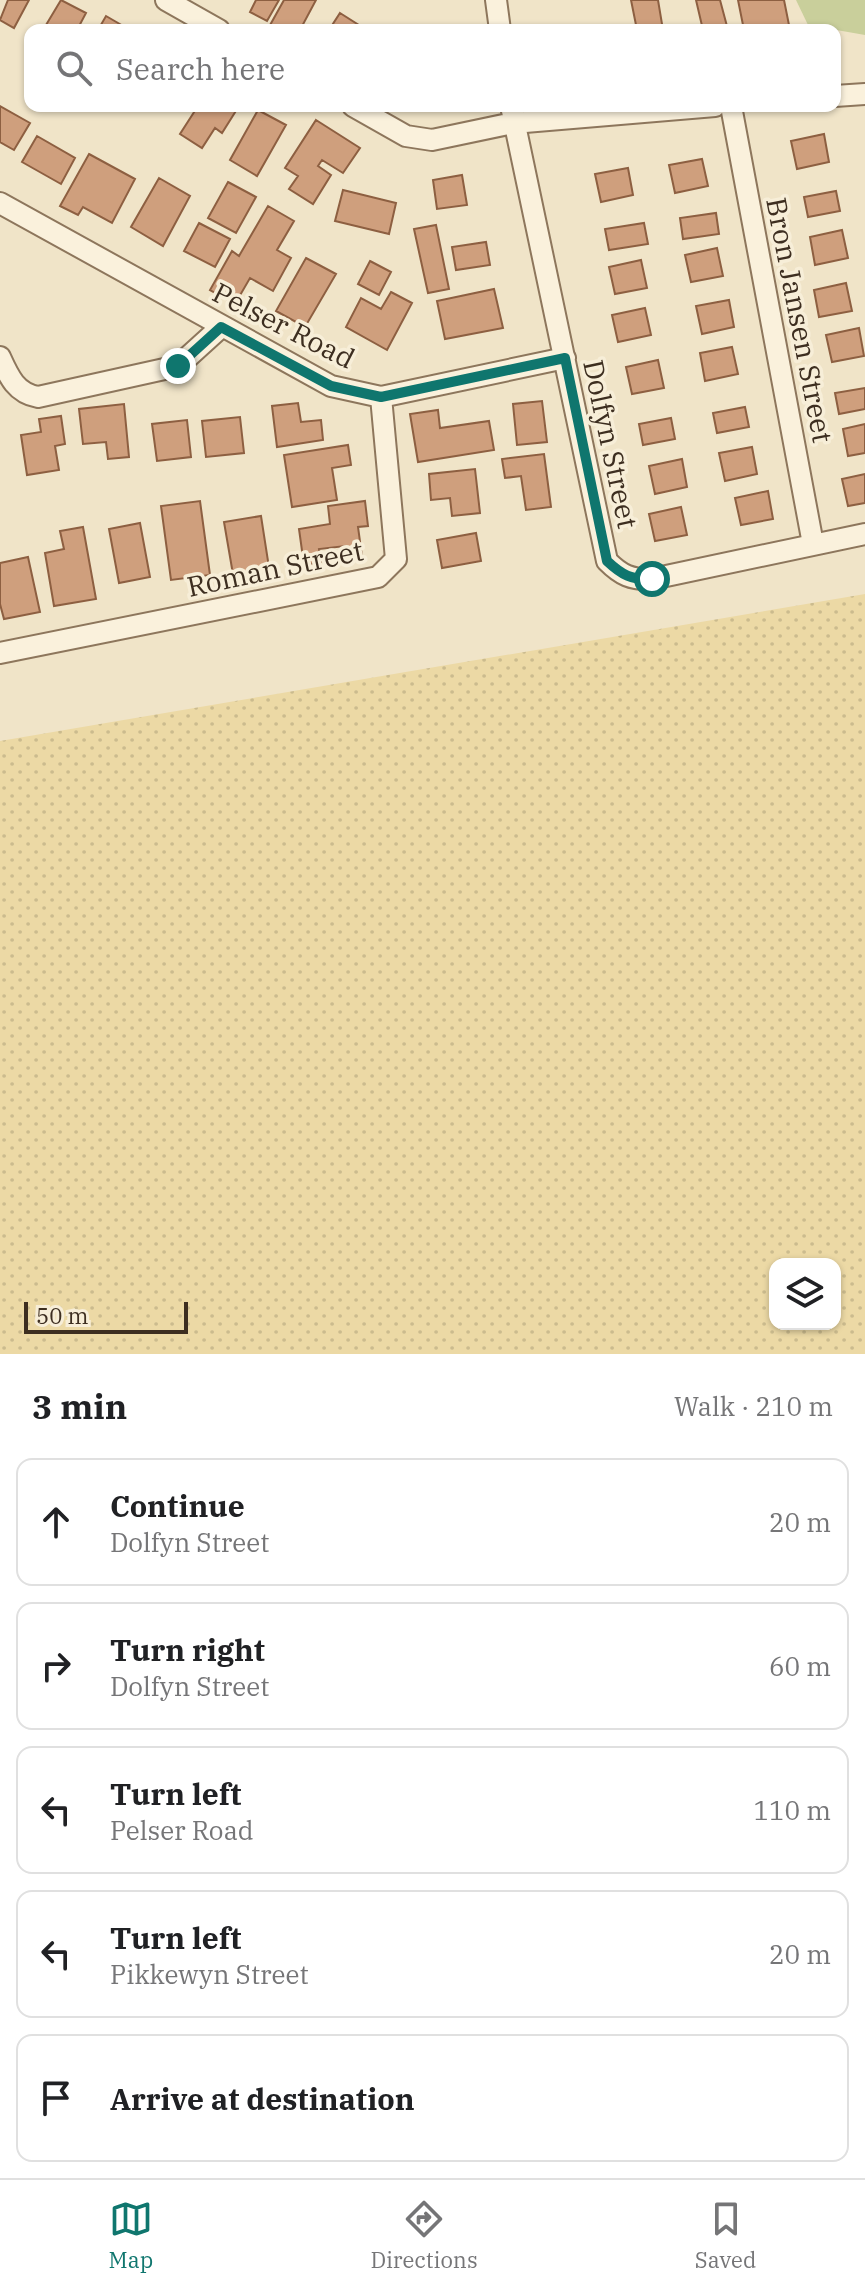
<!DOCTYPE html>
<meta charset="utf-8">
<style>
body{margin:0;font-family:"IBM Plex Serif",serif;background:#f2f2f2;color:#202124}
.controls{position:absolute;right:24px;bottom:24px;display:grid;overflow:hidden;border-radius:16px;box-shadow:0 2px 6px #0004}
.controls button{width:72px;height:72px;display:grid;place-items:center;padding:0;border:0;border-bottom:2px solid #e0e0e0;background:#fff;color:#202124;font:40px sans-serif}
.scale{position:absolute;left:24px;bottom:20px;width:164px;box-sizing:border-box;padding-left:8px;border:4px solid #3d2e20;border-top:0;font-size:22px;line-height:28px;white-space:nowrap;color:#3d2e20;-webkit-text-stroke:6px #f7eed8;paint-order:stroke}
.stop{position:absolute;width:24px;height:24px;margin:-18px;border:6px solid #0f766e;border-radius:50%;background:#fff}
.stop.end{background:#0f766e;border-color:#fff;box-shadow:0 2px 8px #0008}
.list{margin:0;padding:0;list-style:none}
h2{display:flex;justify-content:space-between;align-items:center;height:104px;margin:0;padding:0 32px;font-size:34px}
h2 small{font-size:26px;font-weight:400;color:#757577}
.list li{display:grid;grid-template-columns:52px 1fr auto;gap:24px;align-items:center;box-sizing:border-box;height:128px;margin:0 16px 16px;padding:0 16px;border:2px solid #e0e0e0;border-radius:16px}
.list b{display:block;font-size:30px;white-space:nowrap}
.list p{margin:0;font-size:26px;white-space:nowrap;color:#757577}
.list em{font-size:26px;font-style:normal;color:#757577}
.icon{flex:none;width:44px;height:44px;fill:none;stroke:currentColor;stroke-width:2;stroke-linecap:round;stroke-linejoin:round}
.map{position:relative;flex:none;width:865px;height:1354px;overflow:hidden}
.search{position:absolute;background:#fff;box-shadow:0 2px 6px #0004;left:24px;right:24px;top:24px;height:88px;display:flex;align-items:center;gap:20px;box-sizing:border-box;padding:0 28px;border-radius:16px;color:#757577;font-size:30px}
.sheet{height:824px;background:#fff}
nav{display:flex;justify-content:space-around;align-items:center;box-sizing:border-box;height:112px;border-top:2px solid #e0e0e0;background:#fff;font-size:22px;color:#757577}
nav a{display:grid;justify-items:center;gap:4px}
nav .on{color:#0f766e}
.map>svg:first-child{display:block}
</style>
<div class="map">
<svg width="865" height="1354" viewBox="0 0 865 1354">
<defs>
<pattern id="sand-dots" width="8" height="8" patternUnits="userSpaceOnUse" patternTransform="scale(2)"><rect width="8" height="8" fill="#ecd9a5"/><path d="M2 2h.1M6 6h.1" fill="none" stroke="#cbbb8e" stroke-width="1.8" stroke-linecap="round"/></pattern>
</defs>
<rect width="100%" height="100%" fill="#f0e4c8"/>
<!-- sand -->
<path fill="url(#sand-dots)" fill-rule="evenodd" d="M 865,594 L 865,1354 L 0,1354 L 0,741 ZM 775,1264 L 835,1264 L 835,1324 L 775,1324 Z"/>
<!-- garden -->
<path fill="#c9cf9b" d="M 796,0 L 865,0 L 865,35 L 808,25 Z"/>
<!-- building -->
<path fill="#cf9f7d" stroke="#8d5f41" stroke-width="2" d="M 8,0 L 29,0 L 14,28 L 0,20 Z
M 61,0 L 86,13 L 77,30 L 43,30 Z
M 256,0 L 279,0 L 267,21 L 250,12 Z
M 284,0 L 316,0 L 300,30 L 269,27 Z
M 631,0 L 658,0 L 663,30 L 637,30 Z
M 696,0 L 720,0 L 728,30 L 703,30 Z
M 738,0 L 784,0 L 790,30 L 744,30 Z
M 340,13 L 365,29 L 364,30 L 329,30 Z
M 106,16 L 130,30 L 98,30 Z
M 0,106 L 30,123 L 14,150 L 0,142 Z
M 198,106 L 239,106 L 222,133 L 215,128 L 202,148 L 180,134 Z
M 258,110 L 286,125 L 257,176 L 230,160 Z
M 316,120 L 360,148 L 343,173 L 322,160 L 318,166 L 331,175 L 313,204 L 289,189 L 298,176 L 285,168 Z
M 824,134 L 829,162 L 797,169 L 791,141 Z
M 37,136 L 75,158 L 61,184 L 22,162 Z
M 89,154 L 135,179 L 112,223 L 83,207 L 78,215 L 60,206 Z
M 702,159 L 708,186 L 675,193 L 669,165 Z
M 628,168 L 633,195 L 601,202 L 595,174 Z
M 462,175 L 467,205 L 437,209 L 433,180 Z
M 159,178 L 190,196 L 163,246 L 131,227 Z
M 228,182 L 256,197 L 236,233 L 208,218 Z
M 343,190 L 396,203 L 389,234 L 335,221 Z
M 836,191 L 840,211 L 808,217 L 804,197 Z
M 268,206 L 294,221 L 277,250 L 291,258 L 273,291 L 250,278 L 235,304 L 210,290 L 232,251 L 239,256 Z
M 716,213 L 719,234 L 683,239 L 680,218 Z
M 199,223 L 230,239 L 215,267 L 184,251 Z
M 644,223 L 648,244 L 609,250 L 605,229 Z
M 436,225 L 449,289 L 428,293 L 414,229 Z
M 842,230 L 848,258 L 815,265 L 810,237 Z
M 486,242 L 490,265 L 456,270 L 452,247 Z
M 717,248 L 723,276 L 691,282 L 685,255 Z
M 306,258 L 336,274 L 305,327 L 276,311 Z
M 641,260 L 647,288 L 615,294 L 609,267 Z
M 370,261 L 391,272 L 379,295 L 358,284 Z
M 846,283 L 852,311 L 819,317 L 814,290 Z
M 494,289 L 503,328 L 445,339 L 437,301 Z
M 391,292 L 412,303 L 387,350 L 346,327 L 361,298 L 381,309 Z
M 729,300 L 734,327 L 702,334 L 696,306 Z
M 645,308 L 651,335 L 618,342 L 612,315 Z
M 859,328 L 864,356 L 832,362 L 826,335 Z
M 732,347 L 738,374 L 705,381 L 700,353 Z
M 658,360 L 664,388 L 632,394 L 626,367 Z
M 865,388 L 865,409 L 839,414 L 835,393 Z
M 542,401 L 547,442 L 517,445 L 513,404 Z
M 298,403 L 301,422 L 321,420 L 323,440 L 277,447 L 272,406 Z
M 124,404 L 129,457 L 108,459 L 106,442 L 83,444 L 79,409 Z
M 745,407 L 749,427 L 717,433 L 713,413 Z
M 438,410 L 440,428 L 489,421 L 494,450 L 418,462 L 410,414 Z
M 61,416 L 65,444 L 55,446 L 59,470 L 27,475 L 21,435 L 41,432 L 39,419 Z
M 240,417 L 244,453 L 206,457 L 202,421 Z
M 671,418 L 675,439 L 643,445 L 639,424 Z
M 187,420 L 191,457 L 157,461 L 152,424 Z
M 865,424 L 865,453 L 848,456 L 843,429 Z
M 348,445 L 351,465 L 332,468 L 337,500 L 292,507 L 284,455 Z
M 752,447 L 757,474 L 725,481 L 719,453 Z
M 544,454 L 551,507 L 526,510 L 521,476 L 505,478 L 502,459 Z
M 682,459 L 687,487 L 655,494 L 649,466 Z
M 475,469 L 480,513 L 452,516 L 450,498 L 431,500 L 429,474 Z
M 865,474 L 865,503 L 848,506 L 842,479 Z
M 768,491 L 773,519 L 741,525 L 735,498 Z
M 200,501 L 210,575 L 171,580 L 161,506 Z
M 365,501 L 368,526 L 358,527 L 362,556 L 347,558 L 345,546 L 319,549 L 321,562 L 304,565 L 299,529 L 330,524 L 328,506 Z
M 681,507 L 687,535 L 655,541 L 649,514 Z
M 261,516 L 270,574 L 234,580 L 224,522 Z
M 140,523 L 150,577 L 119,583 L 109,529 Z
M 83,527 L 96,599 L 54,606 L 45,553 L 64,549 L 60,531 Z
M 476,533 L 481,561 L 442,568 L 437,540 Z
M 28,557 L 40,612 L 4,619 L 0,604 L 0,563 Z"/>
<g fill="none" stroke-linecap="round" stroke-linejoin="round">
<!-- street casing -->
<g stroke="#8d765c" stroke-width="24">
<path id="street" d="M 166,0 L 219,30
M 496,0 L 500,30
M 835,96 L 865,94
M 353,106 L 406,136 L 432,140 L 513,123 L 715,106
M 511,106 L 607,561 C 621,575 631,580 652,579 L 865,534
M 731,106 L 813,544
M 0,203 L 331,386 L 381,397 L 565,358
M 0,357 C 9,377 16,393 38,397 L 178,366 L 221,327
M 0,653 L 378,577 L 396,559 L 381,397"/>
</g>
<!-- street -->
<use href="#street" stroke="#faf1dc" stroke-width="20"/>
</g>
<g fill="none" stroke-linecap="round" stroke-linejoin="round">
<!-- route -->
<path stroke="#0f766e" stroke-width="10" d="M 178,366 L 221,327 L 331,386 L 381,397 L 565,358 L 607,561 C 622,575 631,580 652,579"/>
</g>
<g text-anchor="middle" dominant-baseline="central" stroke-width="7" stroke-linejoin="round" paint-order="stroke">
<!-- street labels -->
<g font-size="28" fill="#3d2e20" stroke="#f7eed8">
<text transform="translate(800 320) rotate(79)">Bron Jansen Street</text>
<text transform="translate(284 325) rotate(27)">Pelser Road</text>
<text transform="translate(611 444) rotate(78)">Dolfyn Street</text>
<text transform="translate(275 568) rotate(-12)">Roman Street</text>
</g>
</g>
</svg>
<div class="controls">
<button><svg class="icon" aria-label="layers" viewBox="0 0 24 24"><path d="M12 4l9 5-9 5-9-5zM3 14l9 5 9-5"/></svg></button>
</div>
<div class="scale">50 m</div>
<div class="stop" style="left:652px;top:579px"></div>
<div class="stop end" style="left:178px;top:366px"></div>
<div class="search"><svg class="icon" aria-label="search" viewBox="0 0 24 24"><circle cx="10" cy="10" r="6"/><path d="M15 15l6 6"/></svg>Search here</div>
</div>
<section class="sheet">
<h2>3 min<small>Walk · 210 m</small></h2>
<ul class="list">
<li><svg class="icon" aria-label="ahead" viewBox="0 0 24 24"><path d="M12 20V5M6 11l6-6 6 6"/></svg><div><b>Continue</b><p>Dolfyn Street</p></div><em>20 m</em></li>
<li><svg class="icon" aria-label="right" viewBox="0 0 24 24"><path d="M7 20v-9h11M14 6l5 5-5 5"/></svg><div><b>Turn right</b><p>Dolfyn Street</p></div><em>60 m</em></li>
<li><svg class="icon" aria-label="left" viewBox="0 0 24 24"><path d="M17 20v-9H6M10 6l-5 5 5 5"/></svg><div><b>Turn left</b><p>Pelser Road</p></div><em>110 m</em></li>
<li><svg class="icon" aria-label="left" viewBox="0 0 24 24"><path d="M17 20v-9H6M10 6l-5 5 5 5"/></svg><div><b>Turn left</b><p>Pikkewyn Street</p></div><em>20 m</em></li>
<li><svg class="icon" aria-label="arrive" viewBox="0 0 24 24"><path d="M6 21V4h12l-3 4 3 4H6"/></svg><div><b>Arrive at destination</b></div></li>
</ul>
</section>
<nav>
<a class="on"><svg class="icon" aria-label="map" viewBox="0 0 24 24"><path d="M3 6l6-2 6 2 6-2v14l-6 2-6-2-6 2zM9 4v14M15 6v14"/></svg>Map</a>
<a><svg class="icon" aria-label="directions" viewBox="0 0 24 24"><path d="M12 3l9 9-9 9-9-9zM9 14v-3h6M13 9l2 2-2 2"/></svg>Directions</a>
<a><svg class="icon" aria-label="saved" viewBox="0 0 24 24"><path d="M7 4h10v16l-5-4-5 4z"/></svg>Saved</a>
</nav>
